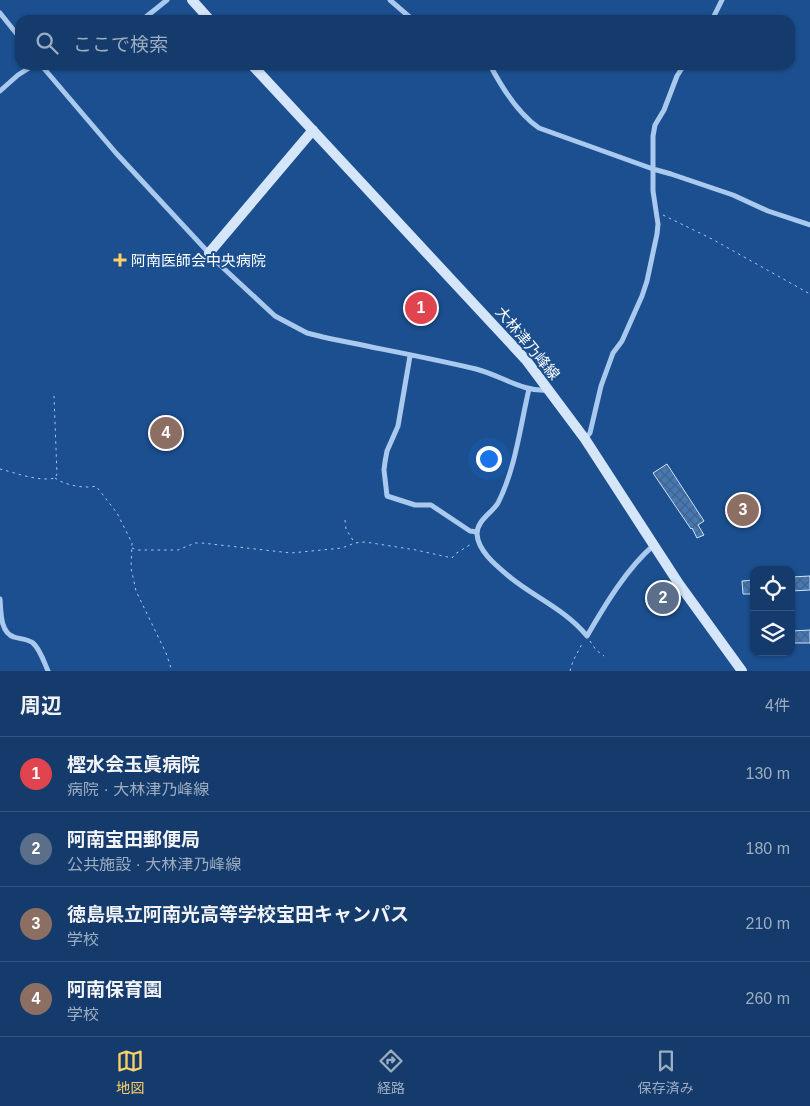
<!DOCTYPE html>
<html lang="ja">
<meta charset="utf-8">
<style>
body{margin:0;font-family:Arial,"Noto Sans JP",sans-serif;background:#1d4271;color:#f1f3f6}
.controls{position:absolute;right:15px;bottom:15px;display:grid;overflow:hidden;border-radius:10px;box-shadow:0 1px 4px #0004}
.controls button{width:45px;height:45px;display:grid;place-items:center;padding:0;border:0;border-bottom:1px solid #33557e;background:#143b6b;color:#f1f3f6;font:25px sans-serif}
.you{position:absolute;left:488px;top:458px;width:18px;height:18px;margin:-12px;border:4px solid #fff;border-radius:50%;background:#1a73e8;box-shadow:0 0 0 8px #1a73e833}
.badge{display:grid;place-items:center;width:32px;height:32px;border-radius:50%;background:#ffd166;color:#fff;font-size:16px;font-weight:700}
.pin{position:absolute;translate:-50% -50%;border:2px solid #fff;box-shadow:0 1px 5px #0006}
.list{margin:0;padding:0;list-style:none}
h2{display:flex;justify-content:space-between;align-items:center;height:65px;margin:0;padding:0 20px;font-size:21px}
h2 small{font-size:16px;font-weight:400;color:#9dadc1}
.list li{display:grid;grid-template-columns:32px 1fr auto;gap:15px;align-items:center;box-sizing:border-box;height:75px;padding:0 20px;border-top:1px solid #33557e}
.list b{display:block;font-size:19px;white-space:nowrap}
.list p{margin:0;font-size:16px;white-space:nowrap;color:#9dadc1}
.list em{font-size:16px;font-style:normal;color:#9dadc1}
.icon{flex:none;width:28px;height:28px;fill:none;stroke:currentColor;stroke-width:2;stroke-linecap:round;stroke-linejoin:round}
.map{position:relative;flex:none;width:810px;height:671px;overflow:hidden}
.search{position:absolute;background:#143b6b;box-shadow:0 1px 4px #0004;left:15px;right:15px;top:15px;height:55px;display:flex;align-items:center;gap:12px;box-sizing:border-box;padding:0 18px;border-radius:15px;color:#9dadc1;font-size:19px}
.sheet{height:365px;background:#143b6b}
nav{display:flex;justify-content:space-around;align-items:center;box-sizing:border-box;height:70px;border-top:1px solid #33557e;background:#143b6b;font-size:14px;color:#9dadc1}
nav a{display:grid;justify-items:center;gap:2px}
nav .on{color:#ffd166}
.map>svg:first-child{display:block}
</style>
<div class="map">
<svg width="810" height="671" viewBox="0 0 810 671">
<defs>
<pattern id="building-cross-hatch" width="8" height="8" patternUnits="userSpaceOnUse" patternTransform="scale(1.25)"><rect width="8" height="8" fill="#4478b7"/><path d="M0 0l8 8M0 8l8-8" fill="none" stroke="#486282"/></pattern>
</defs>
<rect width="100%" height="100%" fill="#1b4f8f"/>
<!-- building -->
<path fill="url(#building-cross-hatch)" stroke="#cfe3fa" d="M 667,464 L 704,521 L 698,525 L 704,535 L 697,538 L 692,528 L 691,529 L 653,473 Z
M 810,576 L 810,590 L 791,591 L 791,577 Z
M 754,580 L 754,594 L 743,594 L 742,581 Z
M 810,630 L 810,643 L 791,643 L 791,631 Z"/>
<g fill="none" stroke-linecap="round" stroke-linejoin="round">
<!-- path -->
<path stroke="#a9c9ee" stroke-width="1" stroke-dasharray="2.5 4" stroke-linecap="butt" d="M 663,215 L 712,239 L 810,294
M 0,469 C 16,473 39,482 55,478 L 57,474 L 54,396
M 55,478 C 64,485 85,489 96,486 L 117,513 L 132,543 L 131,568 L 136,591 L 166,653 L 172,671
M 345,520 L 346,529 L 354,542
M 132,548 L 137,550 L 178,550 L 195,543 L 202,543 L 291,553 L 342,548 L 355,543 L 365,542 L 416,550 L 452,558 L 455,554 L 473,543
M 590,641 L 596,650 L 604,656
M 570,671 L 573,661 L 583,642"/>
<!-- street -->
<path stroke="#a9c9ee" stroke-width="5" d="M 390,0 L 413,20
M 0,13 L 20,38
M 142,20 L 167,0
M 712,20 L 722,0
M 41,65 L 116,153 L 220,265 L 275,316 L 307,333 L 323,337 C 374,348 426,357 476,369 C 500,375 524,393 549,390
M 490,65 C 501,86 519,114 539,128 L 653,169 L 671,174 L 733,195 L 768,211 L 810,225
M 0,91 L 18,75 L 34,65
M 410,356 L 398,426 L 387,451 L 385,462 L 384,470 L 387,496 L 415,505 L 431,505 L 470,531 L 477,532
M 529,389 C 520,427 516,467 498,503 C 492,513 477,520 477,534 C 478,552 498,567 511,578 C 536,598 566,610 587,636 C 605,605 627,568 654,545
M 585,439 L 590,433 L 601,386 L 613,353 L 622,341 L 642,296 L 647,281 L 657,234 L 658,224 L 653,191 L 653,136 L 655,125 L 664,110 L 677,76 L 684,65
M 0,599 C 1,611 0,633 14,637 C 20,639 28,639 33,643 C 40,649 44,662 48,671"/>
<!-- secondary -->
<path stroke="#d6e6fa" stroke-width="10" d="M 192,0 L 210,20
M 252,65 L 526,360 L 585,439 L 679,584 L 742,671
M 209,253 L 313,130"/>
</g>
<!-- markers -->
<path fill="#ffd166" stroke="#1b4f8f" stroke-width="2" d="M117.5 252.5h5v5h5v5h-5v5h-5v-5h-5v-5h5z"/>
<g text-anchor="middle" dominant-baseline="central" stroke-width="4" stroke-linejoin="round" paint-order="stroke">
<!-- poi labels -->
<g font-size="15" fill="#fff" stroke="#1b4f8f" text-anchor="start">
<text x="131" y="260">阿南医師会中央病院</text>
</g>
<!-- street labels -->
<g font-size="15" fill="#fff" stroke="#1b4f8f">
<text transform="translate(528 343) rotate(50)">大林津乃峰線</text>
</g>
</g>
</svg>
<div class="controls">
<button><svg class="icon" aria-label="locate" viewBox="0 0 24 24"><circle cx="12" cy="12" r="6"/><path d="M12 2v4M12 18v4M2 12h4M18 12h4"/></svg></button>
<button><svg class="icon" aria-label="layers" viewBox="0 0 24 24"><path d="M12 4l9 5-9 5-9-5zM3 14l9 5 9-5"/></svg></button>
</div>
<div class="you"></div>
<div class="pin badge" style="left:421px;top:308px;background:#e0444e">1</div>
<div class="pin badge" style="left:663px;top:598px;background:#5c6f8a">2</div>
<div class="pin badge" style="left:743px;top:510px;background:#8d6e63">3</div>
<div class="pin badge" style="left:166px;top:433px;background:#8d6e63">4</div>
<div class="search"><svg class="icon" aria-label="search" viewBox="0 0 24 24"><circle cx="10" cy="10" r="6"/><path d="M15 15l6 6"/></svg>ここで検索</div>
</div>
<section class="sheet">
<h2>周辺<small>4件</small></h2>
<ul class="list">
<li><span class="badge" style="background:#e0444e">1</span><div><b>樫水会玉眞病院</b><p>病院 · 大林津乃峰線</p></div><em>130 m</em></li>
<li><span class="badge" style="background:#5c6f8a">2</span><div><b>阿南宝田郵便局</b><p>公共施設 · 大林津乃峰線</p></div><em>180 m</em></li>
<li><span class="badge" style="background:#8d6e63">3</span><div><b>徳島県立阿南光高等学校宝田キャンパス</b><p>学校</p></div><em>210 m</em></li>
<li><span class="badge" style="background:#8d6e63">4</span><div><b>阿南保育園</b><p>学校</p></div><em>260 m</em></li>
</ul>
</section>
<nav>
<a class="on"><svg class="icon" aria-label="map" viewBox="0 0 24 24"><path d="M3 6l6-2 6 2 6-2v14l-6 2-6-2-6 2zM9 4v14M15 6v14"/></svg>地図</a>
<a><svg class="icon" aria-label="directions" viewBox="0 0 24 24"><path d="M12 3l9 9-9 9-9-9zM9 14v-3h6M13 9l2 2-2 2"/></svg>経路</a>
<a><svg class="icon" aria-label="saved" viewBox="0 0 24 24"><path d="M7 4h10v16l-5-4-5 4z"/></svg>保存済み</a>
</nav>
